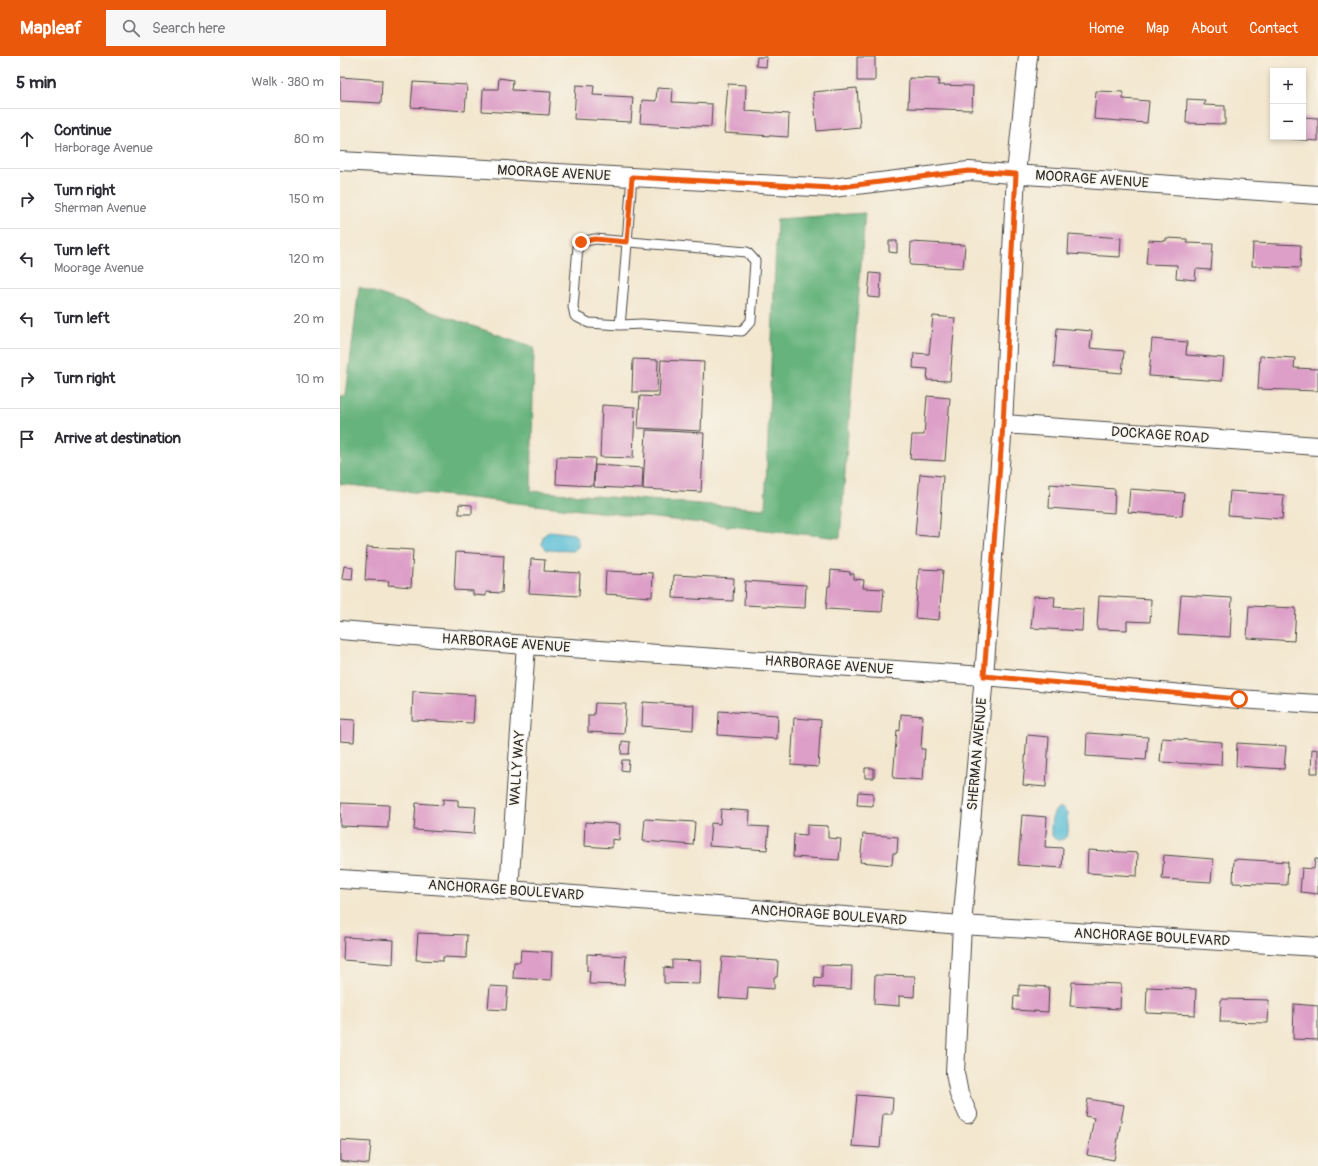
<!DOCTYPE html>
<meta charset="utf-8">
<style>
body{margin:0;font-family:Pangolin,sans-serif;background:#f7f7f7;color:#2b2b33}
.controls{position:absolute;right:12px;top:12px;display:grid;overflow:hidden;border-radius:0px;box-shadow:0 2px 6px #0003}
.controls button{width:36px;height:36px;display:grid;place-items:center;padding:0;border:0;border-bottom:1px solid #e1e1e2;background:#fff;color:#2b2b33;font:20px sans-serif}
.stop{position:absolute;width:12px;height:12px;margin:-9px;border:3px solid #ea580c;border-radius:50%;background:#fff}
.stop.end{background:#ea580c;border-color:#fff;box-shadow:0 1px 4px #0008}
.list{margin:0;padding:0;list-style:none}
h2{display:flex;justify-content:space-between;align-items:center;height:52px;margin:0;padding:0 16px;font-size:17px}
h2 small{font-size:13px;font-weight:400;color:#7c7c81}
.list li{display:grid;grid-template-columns:26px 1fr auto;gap:12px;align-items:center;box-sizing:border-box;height:60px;padding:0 16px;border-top:1px solid #e1e1e2}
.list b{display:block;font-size:15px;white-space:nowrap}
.list p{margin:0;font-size:13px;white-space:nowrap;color:#7c7c81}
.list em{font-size:13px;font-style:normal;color:#7c7c81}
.icon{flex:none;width:22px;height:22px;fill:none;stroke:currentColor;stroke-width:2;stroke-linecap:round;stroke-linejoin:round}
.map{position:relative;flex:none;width:978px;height:1110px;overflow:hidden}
header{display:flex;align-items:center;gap:24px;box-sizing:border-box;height:56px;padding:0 20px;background:#ea580c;color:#fff}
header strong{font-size:19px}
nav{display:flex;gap:22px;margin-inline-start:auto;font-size:14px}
.search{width:280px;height:36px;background:#f7f7f7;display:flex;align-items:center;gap:10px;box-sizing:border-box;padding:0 14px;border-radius:0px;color:#7c7c81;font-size:15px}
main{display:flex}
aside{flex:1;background:#fff}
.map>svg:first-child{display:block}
</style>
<header>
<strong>Mapleaf</strong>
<div class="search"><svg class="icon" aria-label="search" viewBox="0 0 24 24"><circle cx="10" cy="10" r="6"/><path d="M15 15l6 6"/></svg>Search here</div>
<nav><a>Home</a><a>Map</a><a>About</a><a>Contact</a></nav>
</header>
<main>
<aside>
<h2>5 min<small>Walk · 380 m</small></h2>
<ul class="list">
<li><svg class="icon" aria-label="ahead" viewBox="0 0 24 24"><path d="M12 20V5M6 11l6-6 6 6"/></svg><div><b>Continue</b><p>Harborage Avenue</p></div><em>80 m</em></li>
<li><svg class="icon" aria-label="right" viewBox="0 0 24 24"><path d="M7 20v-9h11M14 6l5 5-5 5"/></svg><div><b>Turn right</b><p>Sherman Avenue</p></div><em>150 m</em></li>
<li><svg class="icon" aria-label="left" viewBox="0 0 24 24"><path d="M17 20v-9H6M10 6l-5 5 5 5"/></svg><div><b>Turn left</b><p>Moorage Avenue</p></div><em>120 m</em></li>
<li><svg class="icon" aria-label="left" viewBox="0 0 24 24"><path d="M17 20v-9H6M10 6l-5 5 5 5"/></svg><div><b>Turn left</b></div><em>20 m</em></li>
<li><svg class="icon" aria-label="right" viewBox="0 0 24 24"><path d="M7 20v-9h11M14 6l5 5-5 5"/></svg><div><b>Turn right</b></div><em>10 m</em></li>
<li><svg class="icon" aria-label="arrive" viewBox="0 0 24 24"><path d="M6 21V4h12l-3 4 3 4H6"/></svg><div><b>Arrive at destination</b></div></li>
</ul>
</aside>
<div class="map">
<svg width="978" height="1110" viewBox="0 0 978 1110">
<rect width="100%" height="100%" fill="#f7f3e8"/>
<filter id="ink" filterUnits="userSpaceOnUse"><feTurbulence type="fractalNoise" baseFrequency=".025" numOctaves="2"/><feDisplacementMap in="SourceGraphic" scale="8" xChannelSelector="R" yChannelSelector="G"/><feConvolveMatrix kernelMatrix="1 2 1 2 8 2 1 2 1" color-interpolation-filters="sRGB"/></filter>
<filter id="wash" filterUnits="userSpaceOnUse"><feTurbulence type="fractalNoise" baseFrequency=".012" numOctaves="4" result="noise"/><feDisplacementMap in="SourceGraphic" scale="16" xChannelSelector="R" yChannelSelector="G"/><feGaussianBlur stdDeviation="0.9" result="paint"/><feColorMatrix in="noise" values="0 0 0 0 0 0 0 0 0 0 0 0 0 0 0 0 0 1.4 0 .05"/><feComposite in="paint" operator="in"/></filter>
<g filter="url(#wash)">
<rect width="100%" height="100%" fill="#f3e7cf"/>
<!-- forest -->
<path fill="#66b37d" stroke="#486f54" d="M 525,157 L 500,482 L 0,428 L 0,340 L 6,340 L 19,231 L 194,291 L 191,435 L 425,453 L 437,163 Z"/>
<!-- water -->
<path fill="#59bed7" stroke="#427481" d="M 210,475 L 234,478 L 238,483 L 238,491 L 233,495 L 207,494 L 202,489 L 203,480 Z
M 718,752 L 722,752 L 727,757 C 727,763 729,771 728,777 C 726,785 715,787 712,779 C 709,772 712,756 718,752 Z"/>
<g id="blocks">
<!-- building -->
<path fill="#dd9ec7" d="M 417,1 L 427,1 L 426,11 L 416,10 Z
M 517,1 L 535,1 L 535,25 L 517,25 Z
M 0,21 L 42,24 L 41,47 L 0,45 Z
M 159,22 L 173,24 L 172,34 L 211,36 L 209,59 L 142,55 L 143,33 L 158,33 Z
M 569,22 L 599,23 L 598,29 L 633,30 L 632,54 L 568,52 Z
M 73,26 L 127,29 L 125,55 L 71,51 Z
M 388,28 L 406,29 L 405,55 L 449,58 L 448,81 L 384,77 Z
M 236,29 L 254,30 L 253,39 L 293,41 L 291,66 L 234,63 Z
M 317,32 L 333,33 L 332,46 L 372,48 L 371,71 L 300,67 L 302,44 L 316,45 Z
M 517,32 L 520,71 L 477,75 L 473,36 Z
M 756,35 L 783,36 L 783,43 L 809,45 L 807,67 L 754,63 Z
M 847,43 L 865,44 L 864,49 L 885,50 L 885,68 L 846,67 Z
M 963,61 L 978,62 L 978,85 L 951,83 L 952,81 L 963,81 Z
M 729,178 L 781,182 L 780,201 L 728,198 Z
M 826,182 L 847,183 L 847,187 L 873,188 L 871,214 L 856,213 L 855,224 L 836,222 L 837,209 L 806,208 L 808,184 L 826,185 Z
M 549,185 L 557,185 L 557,197 L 549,196 Z
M 571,186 L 625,189 L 623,212 L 570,209 Z
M 913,187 L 961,189 L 960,212 L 912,210 Z
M 530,217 L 541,218 L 540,242 L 528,241 Z
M 593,260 L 615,262 L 610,325 L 587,324 L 588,313 L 573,312 L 574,297 L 589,298 Z
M 717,272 L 752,275 L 750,292 L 784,295 L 782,317 L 714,311 Z
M 812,283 L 847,286 L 846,299 L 884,302 L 882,325 L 809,320 Z
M 920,300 L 955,302 L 954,312 L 978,313 L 978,335 L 918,333 Z
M 293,303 L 318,304 L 317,336 L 292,336 Z
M 321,304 L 364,306 L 361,375 L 298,372 L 300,340 L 319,341 Z
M 587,340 L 610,342 L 605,405 L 570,403 L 572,379 L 584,379 Z
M 262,349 L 295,351 L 293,402 L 260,401 Z
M 306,374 L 364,377 L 361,436 L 303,433 Z
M 217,401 L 255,402 L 253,430 L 216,428 Z
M 255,409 L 303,412 L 302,433 L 254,431 Z
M 580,418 L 603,420 L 599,481 L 575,479 Z
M 710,428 L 775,433 L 774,457 L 709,452 Z
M 790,433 L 844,437 L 842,460 L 788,456 Z
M 890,435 L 944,439 L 942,463 L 888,459 Z
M 119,448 L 132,449 L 132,458 L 119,458 Z
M 27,491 L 73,494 L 71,531 L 48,529 L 49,525 L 25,524 Z
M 116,496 L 164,499 L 162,537 L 146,536 L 146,540 L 133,539 L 133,535 L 114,534 Z
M 191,503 L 205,504 L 204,515 L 240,517 L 239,540 L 189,537 Z
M 4,510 L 13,512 L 12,524 L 2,523 Z
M 579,513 L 603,514 L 599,564 L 575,562 Z
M 491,514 L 510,516 L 510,518 L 514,518 L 514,523 L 524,524 L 523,532 L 544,533 L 542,556 L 486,553 L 488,530 L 490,530 Z
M 266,515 L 313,517 L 312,541 L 265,538 Z
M 334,519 L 394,522 L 393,545 L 333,542 Z
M 405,525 L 466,529 L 465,552 L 404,549 Z
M 841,539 L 892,542 L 890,581 L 838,578 Z
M 694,540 L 715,541 L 714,551 L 743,553 L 742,575 L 691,572 Z
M 759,540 L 811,543 L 810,566 L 787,565 L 787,574 L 757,573 Z
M 909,550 L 956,552 L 954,585 L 907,582 Z
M 73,635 L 135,639 L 133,667 L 72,664 Z
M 303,646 L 354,649 L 353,674 L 302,670 Z
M 255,647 L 286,648 L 284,678 L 248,676 L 248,659 L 254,659 Z
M 379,655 L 438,659 L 437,683 L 378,679 Z
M 561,658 L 583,660 L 581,693 L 585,693 L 583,724 L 553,722 L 557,674 L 560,675 Z
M 454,662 L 481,664 L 478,711 L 451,709 Z
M 0,663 L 15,664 L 14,686 L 0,685 Z
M 747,677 L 808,681 L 806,704 L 746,700 Z
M 687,679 L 709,681 L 706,731 L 683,729 Z
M 822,682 L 882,686 L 881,709 L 820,706 Z
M 282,685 L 290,686 L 289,698 L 281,698 Z
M 897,687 L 946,690 L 944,713 L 896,710 Z
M 972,693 L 978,694 L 978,717 L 971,717 Z
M 282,704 L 289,704 L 288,715 L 281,714 Z
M 525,712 L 534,712 L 534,722 L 525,722 Z
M 518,736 L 533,737 L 533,750 L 517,749 Z
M 103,743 L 118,744 L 118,750 L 136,751 L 134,778 L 74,774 L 76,747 L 103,749 Z
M 1,747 L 49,749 L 48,772 L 0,770 Z
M 381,753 L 410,755 L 409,770 L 429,771 L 427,794 L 369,790 L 371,767 L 380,768 Z
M 682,759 L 707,761 L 705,791 L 723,792 L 722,812 L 678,809 Z
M 305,763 L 355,766 L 353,789 L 303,785 Z
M 245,766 L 280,768 L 279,784 L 272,783 L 272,792 L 244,790 Z
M 467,769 L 488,770 L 488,782 L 501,783 L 499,804 L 453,801 L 454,778 L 467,779 Z
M 523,778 L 558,781 L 557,797 L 553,797 L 552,809 L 520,806 Z
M 748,794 L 798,797 L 797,820 L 747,817 Z
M 824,799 L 873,803 L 871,826 L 822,823 Z
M 894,803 L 948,806 L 947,829 L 893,827 Z
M 975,803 L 978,803 L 978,838 L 960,836 L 962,812 L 974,813 Z
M 78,877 L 127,879 L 126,902 L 103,901 L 103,905 L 76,904 Z
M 4,881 L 54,884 L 53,908 L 3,904 Z
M 181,894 L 212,896 L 211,924 L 173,922 L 174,906 L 180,906 Z
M 247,898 L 286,900 L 284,929 L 249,928 L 250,915 L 247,915 Z
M 382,901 L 438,905 L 437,921 L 434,921 L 434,933 L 408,931 L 407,944 L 379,942 Z
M 332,904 L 361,905 L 360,928 L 324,927 L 324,911 L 332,912 Z
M 482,909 L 512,910 L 511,933 L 474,931 L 475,921 L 482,922 Z
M 535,919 L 575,920 L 574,941 L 559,940 L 559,950 L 534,948 Z
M 732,926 L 781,928 L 780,953 L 730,950 Z
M 679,929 L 709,931 L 708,956 L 673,954 L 674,940 L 679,941 Z
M 150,930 L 168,931 L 166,954 L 148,953 Z
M 807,931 L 856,933 L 855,959 L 806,957 Z
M 881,943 L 929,944 L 928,967 L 880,966 Z
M 954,948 L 978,950 L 978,984 L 953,983 Z
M 517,1039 L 553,1042 L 552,1058 L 543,1058 L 540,1092 L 512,1090 Z
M 748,1043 L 784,1049 L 774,1104 L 747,1099 L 754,1062 L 745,1060 Z
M 0,1084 L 31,1086 L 29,1108 L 0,1105 Z"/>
</g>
</g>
<g filter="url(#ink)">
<use href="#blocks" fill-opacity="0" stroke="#494744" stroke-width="1"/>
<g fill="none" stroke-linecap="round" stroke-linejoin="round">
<!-- service casing -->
<g stroke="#494744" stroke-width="11">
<path id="service" d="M 280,269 L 249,267 L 235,260 L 233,251 L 238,190 L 241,186 L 255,183 L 407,196 L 415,205 L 411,265 L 402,275 L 302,268 L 280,269 C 285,220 288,170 292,121"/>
</g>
<!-- minor casing -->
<g stroke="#494744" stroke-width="20">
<path id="minor" d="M 0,105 L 492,132 L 629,115 L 978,139
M 663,368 L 978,390
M 0,574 L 186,589 L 644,620 L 899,643 L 978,648
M 0,823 L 169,834 L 622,869 L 978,891
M 169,834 L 186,589
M 628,1058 L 619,1038 L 615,1017 L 622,869 L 644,620 L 663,368 L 676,118 L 688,0"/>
</g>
<!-- service -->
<use href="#service" stroke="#fff" stroke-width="9"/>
<!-- minor -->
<use href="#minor" stroke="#fff" stroke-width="18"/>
</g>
</g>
<g fill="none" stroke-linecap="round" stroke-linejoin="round" filter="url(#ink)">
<!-- route -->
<path stroke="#ea580c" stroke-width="5" d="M 241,186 L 255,183 L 287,186 L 292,121 L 492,132 L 629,115 L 676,118 L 663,368 L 644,620 L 899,643"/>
</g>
<g text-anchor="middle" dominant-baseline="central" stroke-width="3" stroke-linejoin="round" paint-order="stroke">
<!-- street labels -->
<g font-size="14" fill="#2b2b2b" stroke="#f7f3e8">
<text transform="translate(214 117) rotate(3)">MOORAGE AVENUE</text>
<text transform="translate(752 123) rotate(4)">MOORAGE AVENUE</text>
<text transform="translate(820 379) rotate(4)">DOCKAGE ROAD</text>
<text transform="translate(166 587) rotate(4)">HARBORAGE AVENUE</text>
<text transform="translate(489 609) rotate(4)">HARBORAGE AVENUE</text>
<text transform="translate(637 698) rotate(-85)">SHERMAN AVENUE</text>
<text transform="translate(177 712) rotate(-86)">WALLY WAY</text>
<text transform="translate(166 834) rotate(4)">ANCHORAGE BOULEVARD</text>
<text transform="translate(489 859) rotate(4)">ANCHORAGE BOULEVARD</text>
<text transform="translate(812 881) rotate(3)">ANCHORAGE BOULEVARD</text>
</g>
</g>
</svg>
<div class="controls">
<button>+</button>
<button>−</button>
</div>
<div class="stop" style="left:899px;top:643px"></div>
<div class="stop end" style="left:241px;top:186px"></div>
</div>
</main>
